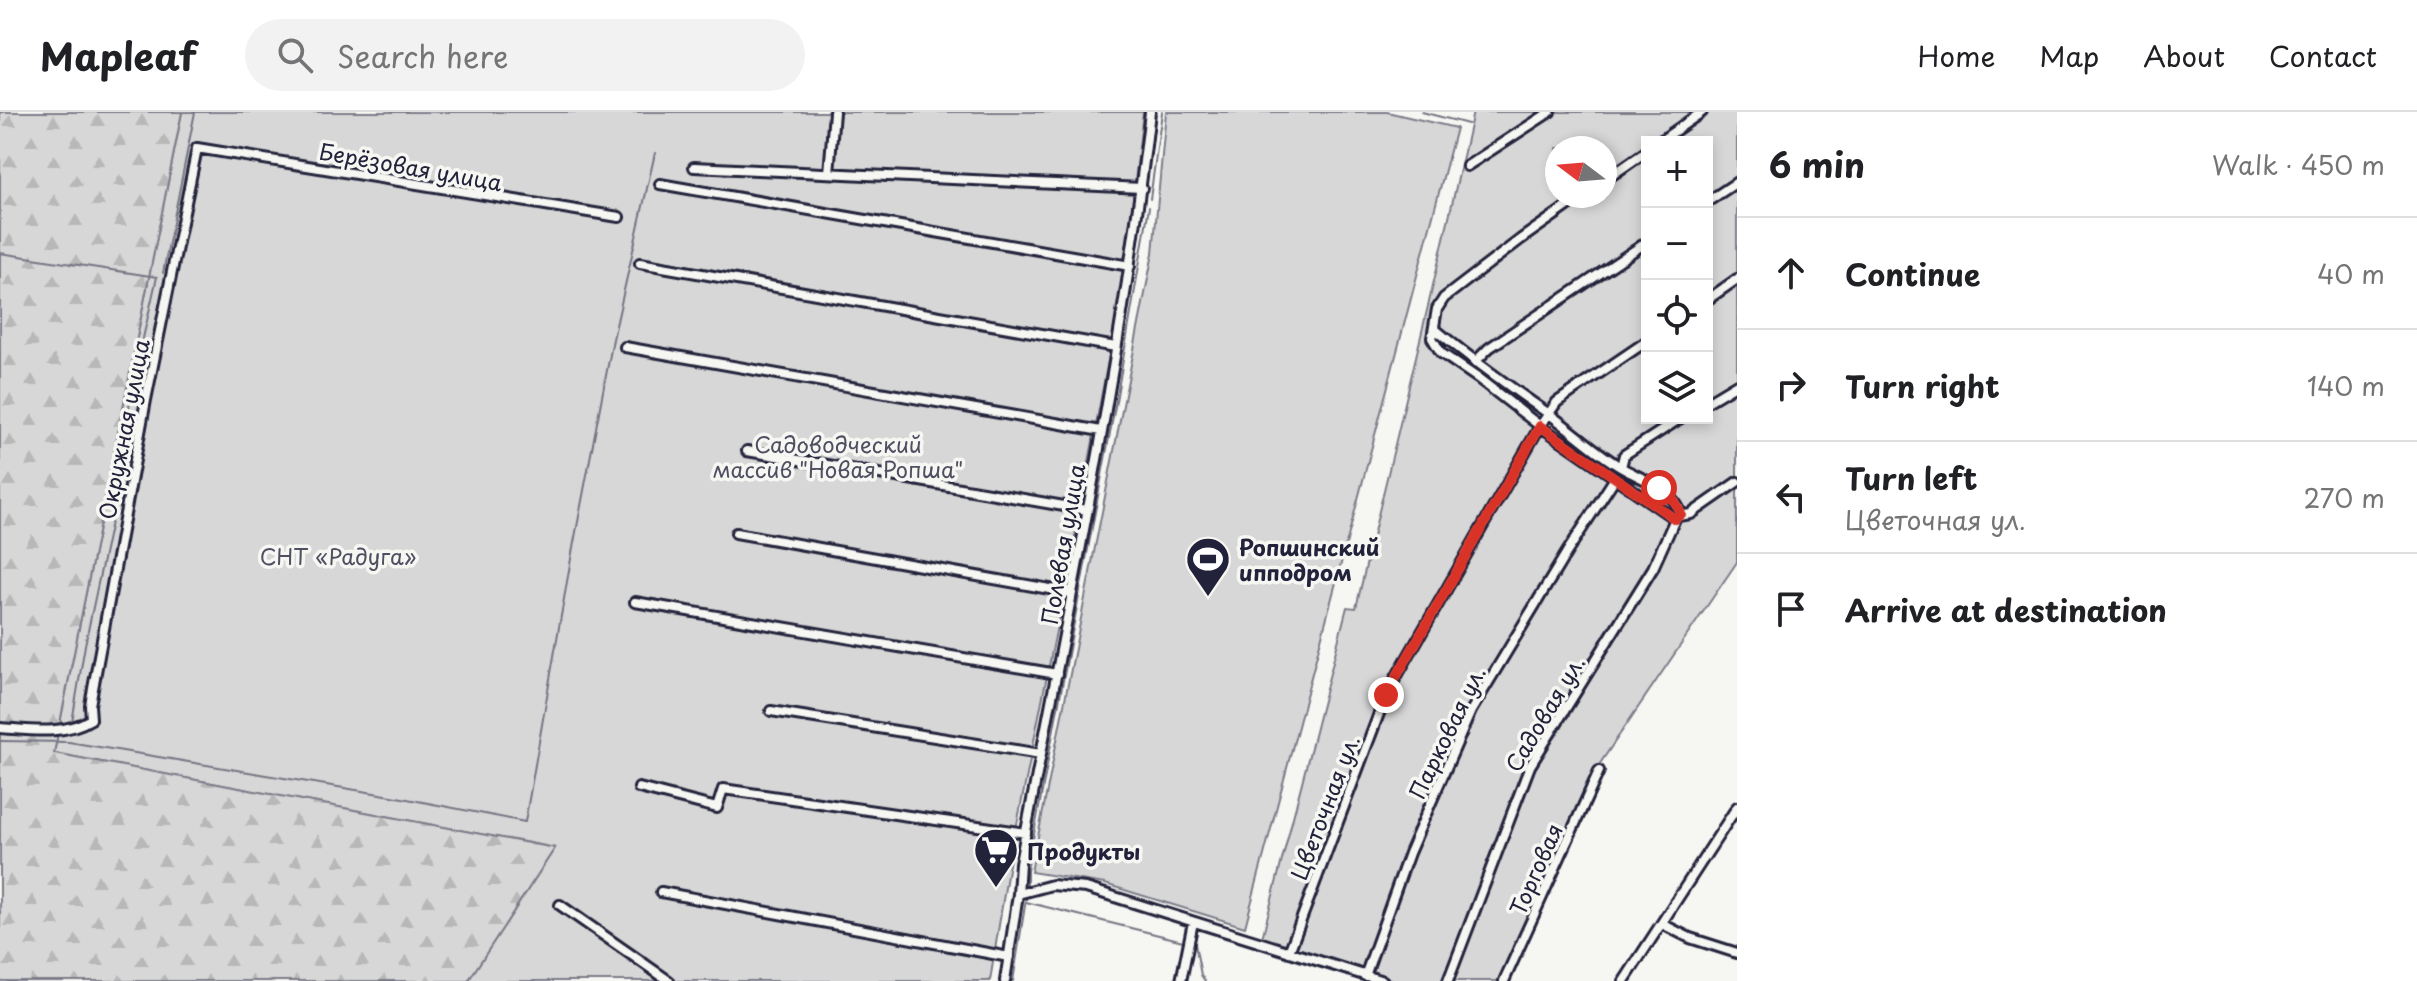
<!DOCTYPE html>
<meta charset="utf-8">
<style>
body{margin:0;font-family:"Playpen Sans",sans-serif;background:#f2f2f2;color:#202124}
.controls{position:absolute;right:24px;top:24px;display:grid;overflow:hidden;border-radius:0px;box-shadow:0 4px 12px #0003}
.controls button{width:72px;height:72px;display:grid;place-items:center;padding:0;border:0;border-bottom:2px solid #e0e0e0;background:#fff;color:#202124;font:40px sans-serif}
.compass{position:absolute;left:1545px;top:24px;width:72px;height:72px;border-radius:50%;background:#fff;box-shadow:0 4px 12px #0003;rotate:286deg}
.stop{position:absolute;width:24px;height:24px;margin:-18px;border:6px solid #d93025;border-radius:50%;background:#fff}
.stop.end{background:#d93025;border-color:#fff;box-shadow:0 2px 8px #0008}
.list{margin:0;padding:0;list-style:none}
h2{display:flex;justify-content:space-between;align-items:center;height:104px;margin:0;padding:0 32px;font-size:34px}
h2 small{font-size:26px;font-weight:400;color:#757577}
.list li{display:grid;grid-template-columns:52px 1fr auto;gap:24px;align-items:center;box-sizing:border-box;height:112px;padding:0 32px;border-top:2px solid #e0e0e0}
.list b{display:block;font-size:30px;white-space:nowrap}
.list p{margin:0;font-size:26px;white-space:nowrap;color:#757577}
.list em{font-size:26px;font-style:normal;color:#757577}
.icon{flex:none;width:44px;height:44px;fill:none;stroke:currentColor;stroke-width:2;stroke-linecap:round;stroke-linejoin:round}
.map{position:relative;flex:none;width:1737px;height:869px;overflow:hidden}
header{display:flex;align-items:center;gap:48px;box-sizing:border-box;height:112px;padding:0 40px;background:#fff;border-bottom:2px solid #e0e0e0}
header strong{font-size:38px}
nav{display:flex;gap:44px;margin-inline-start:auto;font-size:28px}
.search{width:560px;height:72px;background:#f2f2f2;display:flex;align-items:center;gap:20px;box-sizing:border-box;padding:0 28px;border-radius:44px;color:#757577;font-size:30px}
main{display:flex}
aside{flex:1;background:#fff}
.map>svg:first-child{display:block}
</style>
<header>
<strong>Mapleaf</strong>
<div class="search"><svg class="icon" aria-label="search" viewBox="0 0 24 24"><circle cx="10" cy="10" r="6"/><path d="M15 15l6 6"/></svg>Search here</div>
<nav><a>Home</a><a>Map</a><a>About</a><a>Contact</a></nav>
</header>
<main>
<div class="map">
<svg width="1737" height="869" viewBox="0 0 1737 869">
<defs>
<pattern id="forest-firs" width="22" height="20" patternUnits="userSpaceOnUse" patternTransform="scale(2)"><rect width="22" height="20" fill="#d7d7d7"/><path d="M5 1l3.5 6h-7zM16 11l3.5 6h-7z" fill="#b8b8b9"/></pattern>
</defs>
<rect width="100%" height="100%" fill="#f6f6f2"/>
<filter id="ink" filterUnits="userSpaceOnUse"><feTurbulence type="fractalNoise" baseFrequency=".0125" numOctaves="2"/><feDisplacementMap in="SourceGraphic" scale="16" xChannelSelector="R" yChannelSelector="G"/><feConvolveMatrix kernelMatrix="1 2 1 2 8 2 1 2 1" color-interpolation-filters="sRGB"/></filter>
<g filter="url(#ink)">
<!-- green -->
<path fill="#d7d7d7" stroke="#7c7c89" stroke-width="2" fill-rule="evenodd" d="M 182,0 L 1143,0 L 1125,158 L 1074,430 L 1008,757 L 990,869 L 468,869 L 555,736 L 54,641 Z
M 1166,0 L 1387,0 L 1456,16 L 1245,815 L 1105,772 L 1031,760 L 1153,141 Z
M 1473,0 L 1737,0 L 1737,450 L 1599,653 L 1501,869 L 1394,869 L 1262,826 L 1347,495 L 1356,496 C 1395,330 1436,166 1473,0 ZM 1647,30 L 1707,30 L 1707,306 L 1647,306 ZM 1557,36 L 1605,36 L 1605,84 L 1557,84 Z"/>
<!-- forest -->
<path fill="url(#forest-firs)" stroke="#7c7c89" stroke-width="2" d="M 0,0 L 182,0 L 54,641 L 555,736 L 468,869 L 0,869 Z"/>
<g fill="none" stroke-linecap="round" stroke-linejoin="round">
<!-- stream -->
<path stroke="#757583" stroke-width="2" d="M 1422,0 L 1468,12
M 1150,87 L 1162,0
M 0,141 L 157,165 L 133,270 L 111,410 L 85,533 L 72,610
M 163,161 L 195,0
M 0,629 L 69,630 L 392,684 L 525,710 L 572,441 L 613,227 L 655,41
M 1027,772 L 1027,759 L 1116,289 L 1149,95
M 1026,790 L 1183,829
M 1195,832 L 1201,863 L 1205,869
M 1013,869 L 1026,787"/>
<!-- street casing -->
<g stroke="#22223b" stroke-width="14">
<path id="street" d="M 1659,30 L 1702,0
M 1467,54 L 1550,0
M 694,55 L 1142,76
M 829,61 L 834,0
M 1605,68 L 1647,39
M 660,72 L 1130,154
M 1582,84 L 1521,127 L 1444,186 L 1437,197 L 1432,226 L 1441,241 L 1479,267 L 1540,314 L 1675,407
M 1707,90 L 1737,70
M 640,151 L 1116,235
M 1707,188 L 1737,167
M 1435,217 C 1472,248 1510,275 1549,302 C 1575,320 1597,342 1624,357 C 1644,368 1674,378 1681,402
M 625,235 L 1101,319
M 1475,250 L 1489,236 L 1647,130
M 1707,290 L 1737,272
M 747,339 L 1087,398
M 1621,355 L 1624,343 L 1681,306
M 1678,404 L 1691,402 L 1737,370
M 736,421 L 1072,481
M 635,490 L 1057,562
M 771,599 L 1041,642
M 0,616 C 31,618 63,624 91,607 L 90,593 L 146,288 L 197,36 L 619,105
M 639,676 L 717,696 L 723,677 L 1026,721
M 661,780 L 1009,845
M 1018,782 L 1052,773 L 1086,776 L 1383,869
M 560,793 L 669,869
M 1662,812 L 1690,826 L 1737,841
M 1289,840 L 1386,583 L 1540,314 L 1557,290 L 1647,229
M 1365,864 L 1409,741 L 1471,599 L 1567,440 L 1615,366
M 1005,869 L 1018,782 L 1020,751 C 1067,502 1121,252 1150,0
M 1181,869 L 1193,810
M 1448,869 L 1530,654 L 1653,456 L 1675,407
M 1504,869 L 1599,659
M 1624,869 L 1737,695"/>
</g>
<!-- street -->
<use href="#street" stroke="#f6f6f2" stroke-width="8"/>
</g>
</g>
<g fill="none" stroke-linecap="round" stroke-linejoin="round" filter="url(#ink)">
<!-- route -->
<path stroke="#d93025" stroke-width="10" d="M 1386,583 L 1540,314 L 1675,407 L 1681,402 L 1675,390 L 1659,376"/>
</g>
<!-- icons -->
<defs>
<g id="stadium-pin" transform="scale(2.3)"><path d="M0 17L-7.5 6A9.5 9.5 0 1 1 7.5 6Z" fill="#22223b" stroke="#f6f6f2"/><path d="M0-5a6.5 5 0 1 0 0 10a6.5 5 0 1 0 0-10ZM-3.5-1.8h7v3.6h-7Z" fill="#fff"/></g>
<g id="supermarket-pin" transform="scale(2.3)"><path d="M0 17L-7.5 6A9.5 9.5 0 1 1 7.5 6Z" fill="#22223b" stroke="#f6f6f2"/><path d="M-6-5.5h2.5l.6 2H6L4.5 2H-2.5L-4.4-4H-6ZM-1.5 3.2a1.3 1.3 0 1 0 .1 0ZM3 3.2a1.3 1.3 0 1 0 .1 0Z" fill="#fff"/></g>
</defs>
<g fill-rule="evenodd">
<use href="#stadium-pin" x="1208" y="447"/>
<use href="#supermarket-pin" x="996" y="738"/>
</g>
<g text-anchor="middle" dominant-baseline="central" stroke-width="7" stroke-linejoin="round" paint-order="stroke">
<!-- street labels -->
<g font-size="22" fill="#22223b" stroke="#f6f6f2">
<text transform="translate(411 54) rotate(10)">Берёзовая улица</text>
<text transform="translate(123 317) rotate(-79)">Окружная улица</text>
<text transform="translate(1062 432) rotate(-80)">Полевая улица</text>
<text transform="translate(1544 601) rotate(-59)">Садовая ул.</text>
<text transform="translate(1446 620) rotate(-64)">Парковая ул.</text>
<text transform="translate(1324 695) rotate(-69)">Цветочная ул.</text>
<text transform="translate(1535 757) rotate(-66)">Торговая</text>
</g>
<!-- park labels -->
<g font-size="22" fill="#4f4f62" stroke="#f6f6f2">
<text x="838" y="331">Садоводческий<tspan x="838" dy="25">массив "Новая Ропша"</tspan></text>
<text x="338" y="443">СНТ «Радуга»</text>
</g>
<!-- poi labels -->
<g font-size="22" font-weight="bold" fill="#22223b" stroke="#f6f6f2" text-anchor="start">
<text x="1239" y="434">Ропшинский<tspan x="1239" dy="25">ипподром</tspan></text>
<text x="1027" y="738">Продукты</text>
</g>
</g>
</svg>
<div class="controls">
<button>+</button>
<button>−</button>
<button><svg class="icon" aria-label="locate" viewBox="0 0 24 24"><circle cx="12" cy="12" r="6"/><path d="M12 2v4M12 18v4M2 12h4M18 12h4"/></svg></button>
<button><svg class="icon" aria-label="layers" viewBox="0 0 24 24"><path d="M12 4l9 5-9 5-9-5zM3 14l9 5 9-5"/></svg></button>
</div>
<svg class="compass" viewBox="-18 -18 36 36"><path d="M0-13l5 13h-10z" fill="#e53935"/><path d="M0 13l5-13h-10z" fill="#757577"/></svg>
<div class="stop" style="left:1659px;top:376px"></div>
<div class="stop end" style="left:1386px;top:583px"></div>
</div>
<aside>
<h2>6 min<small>Walk · 450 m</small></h2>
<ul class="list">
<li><svg class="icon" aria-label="ahead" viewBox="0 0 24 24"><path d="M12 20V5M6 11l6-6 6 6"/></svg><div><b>Continue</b></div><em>40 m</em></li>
<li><svg class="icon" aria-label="right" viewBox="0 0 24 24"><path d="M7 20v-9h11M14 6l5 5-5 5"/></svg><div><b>Turn right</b></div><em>140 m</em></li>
<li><svg class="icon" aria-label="left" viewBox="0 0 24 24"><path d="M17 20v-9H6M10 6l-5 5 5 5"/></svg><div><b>Turn left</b><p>Цветочная ул.</p></div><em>270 m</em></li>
<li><svg class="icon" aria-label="arrive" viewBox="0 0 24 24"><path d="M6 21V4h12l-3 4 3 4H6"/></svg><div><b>Arrive at destination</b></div></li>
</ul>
</aside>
</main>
